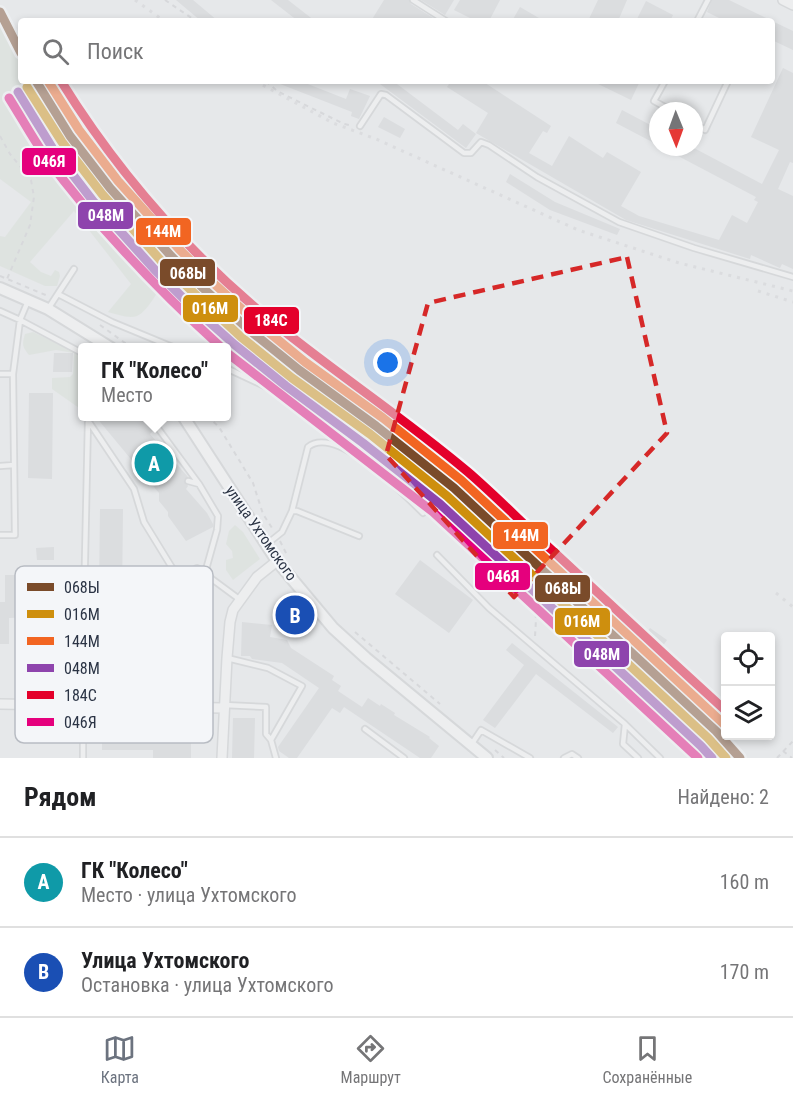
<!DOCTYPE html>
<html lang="ru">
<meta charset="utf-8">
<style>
body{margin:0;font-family:"Roboto Condensed",sans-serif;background:#f2f2f2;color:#202124}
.controls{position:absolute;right:18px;bottom:18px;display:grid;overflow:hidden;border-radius:6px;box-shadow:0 3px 9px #0003}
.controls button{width:54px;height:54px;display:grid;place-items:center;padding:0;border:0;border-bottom:2px solid #e0e0e0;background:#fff;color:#202124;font:30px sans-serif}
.compass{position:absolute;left:649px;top:102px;width:54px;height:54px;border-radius:50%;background:#fff;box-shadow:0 3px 9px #0003;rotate:179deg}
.you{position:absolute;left:388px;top:363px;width:21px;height:21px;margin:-15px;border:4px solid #fff;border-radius:50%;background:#1a73e8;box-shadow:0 0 0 9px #1a73e833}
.badge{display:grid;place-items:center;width:39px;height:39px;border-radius:50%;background:#6c737f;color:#fff;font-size:20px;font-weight:700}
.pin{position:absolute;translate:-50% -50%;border:3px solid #fff;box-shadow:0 2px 6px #0006}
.popup{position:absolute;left:78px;top:343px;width:153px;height:78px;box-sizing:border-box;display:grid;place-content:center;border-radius:6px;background:#fff;filter:drop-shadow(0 2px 4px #0005);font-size:20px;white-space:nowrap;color:#757577}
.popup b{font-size:22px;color:#202124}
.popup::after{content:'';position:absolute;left:50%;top:100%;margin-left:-12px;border:12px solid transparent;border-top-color:#fff}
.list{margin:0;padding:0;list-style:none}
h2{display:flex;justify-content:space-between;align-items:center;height:78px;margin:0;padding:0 24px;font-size:26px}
h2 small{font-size:20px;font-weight:400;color:#757577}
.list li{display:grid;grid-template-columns:39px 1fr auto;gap:18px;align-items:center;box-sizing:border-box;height:90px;padding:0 24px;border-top:2px solid #e0e0e0}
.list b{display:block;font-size:22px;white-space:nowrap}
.list p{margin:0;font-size:20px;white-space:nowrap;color:#757577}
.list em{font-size:20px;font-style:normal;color:#757577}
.icon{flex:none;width:33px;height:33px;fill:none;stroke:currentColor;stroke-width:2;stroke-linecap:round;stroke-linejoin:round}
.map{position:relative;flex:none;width:793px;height:758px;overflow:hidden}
.search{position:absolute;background:#fff;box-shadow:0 3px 9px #0003;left:18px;right:18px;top:18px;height:66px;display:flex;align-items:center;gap:15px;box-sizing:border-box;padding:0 21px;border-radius:6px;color:#757577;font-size:22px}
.sheet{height:258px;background:#fff}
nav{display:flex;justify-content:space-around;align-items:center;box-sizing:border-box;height:84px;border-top:2px solid #e0e0e0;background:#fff;font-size:16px;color:#757577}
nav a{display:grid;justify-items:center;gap:3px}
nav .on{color:#6c737f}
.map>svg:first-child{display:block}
</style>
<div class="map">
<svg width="793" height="758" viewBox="0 0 793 758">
<rect width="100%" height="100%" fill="#e6e8ea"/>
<!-- green -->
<path fill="#d6ded6" d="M 0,22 L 21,65 L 21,81 L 29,81 C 64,151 118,212 168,272 C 162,284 149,311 137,316 C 129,319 116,314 108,312 L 131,284 L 74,211 L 30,262 L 41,272 L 51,276 L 55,270 L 59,272 L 60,276 L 57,286 L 45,286 L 0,266 L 0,236 L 5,237 L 31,202 L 0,179 Z
M 33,332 L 75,352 L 82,358 L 82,410 L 52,389 L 52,378 L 70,377 L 73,374 L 74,353 L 56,350 L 29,355 C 22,347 22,344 25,334 Z
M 235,525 L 243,532 L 260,559 L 233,580 L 226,570 L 226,560 L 233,558 L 232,551 L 226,544 L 229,531 Z"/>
<!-- building -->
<path fill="#ced0d3" d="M 176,0 L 193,0 L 218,21 L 201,21 Z
M 271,0 L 288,0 L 315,21 L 298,21 Z
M 384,0 L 409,0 L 411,4 L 438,21 L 371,21 Z
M 421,0 L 454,0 L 445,15 Z
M 460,0 L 500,0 L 489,21 L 476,21 L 454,10 Z
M 598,0 L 627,0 L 618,21 L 588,21 Z
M 712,0 L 729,0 L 772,21 L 725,21 L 707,12 Z
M 646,1 L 673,15 L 670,21 L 636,21 Z
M 520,7 L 544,21 L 512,21 Z
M 772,21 L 793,31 L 793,50 L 772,40 Z
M 783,68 L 793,73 L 793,163 L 790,162 L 778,189 L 793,196 L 793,269 L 782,264 L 780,268 L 751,255 L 750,259 L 626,220 L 476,133 L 488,113 L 447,87 L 451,81 L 482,81 L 551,126 L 547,133 L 543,131 L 529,153 L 552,166 L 569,136 L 603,158 L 607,152 L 641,172 L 621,206 L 639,216 L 719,240 L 732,215 L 747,223 L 758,202 L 754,200 L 756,197 L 661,147 L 692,147 L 762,184 L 779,150 L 751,137 Z
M 300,81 L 346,99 L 350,89 L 370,96 L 359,119 L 351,116 L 352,112 L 275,82 Z
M 376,81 L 393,81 L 458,130 L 463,124 L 476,134 L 466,148 Z
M 592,81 L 640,81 L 631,100 Z
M 622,110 L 658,129 L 658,145 L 616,123 Z
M 384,117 L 405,129 L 400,138 L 378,127 Z
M 510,174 L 555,202 L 620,229 L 617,235 L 550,210 L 506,182 Z
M 54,353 L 73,353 L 72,372 L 53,372 Z
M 29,393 L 53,393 L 52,479 L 28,478 Z
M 96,417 L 140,417 L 153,431 L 150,434 L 188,477 L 184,480 L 188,486 L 186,489 L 207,513 L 213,524 L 213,527 L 186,541 L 168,516 L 168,512 L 159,501 L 159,493 Z
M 100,509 L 123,509 L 122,596 L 99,596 Z
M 54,547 L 54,560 L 37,560 L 36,548 Z
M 420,560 L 473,600 L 449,633 L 395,594 Z
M 5,575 L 19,575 L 19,598 L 39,598 L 39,615 L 33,615 L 33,617 L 9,618 L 9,644 L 0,644 L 0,602 L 5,602 Z
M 189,589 L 212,589 L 212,674 L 188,674 Z
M 242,622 L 272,625 L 270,637 L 287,640 L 291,648 L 334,676 L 332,680 L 341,686 L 338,691 L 362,707 L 368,698 L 380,706 L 381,704 L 395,713 L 394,715 L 430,737 L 429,738 L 439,746 L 431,758 L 420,758 L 344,707 L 340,713 L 332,708 L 297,758 L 289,758 L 279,751 L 278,747 L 319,688 L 282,663 L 252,659 L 250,656 L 241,656 Z
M 650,628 L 667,640 L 660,650 L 643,638 Z
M 512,643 L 618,727 L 613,733 L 536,674 L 495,728 L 483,720 L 524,665 L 506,650 Z
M 94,654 L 129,655 L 128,680 L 93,679 Z
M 233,718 L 255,718 L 254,758 L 232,758 Z
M 139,721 L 181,721 L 181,731 L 191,731 L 191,758 L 153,758 L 153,750 L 102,750 L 102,730 L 139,730 Z"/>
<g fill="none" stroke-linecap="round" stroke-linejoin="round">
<!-- service casing -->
<g stroke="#c4c6c8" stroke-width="8">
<path id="service" d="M 413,0 L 446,21
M 697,21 L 708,0
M 665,81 L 654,101 L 672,111
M 694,123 L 705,130 L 728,81
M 360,126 L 381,94 L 386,95 L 464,153 L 471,153 L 481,142 L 489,145 L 537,177 L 619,222 L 694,248 L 793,277
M 58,294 L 112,322 L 175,348
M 48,309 L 74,269
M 0,311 L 20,320 L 82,353
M 226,368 L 387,443
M 0,374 L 13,374 L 15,535 L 0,535
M 13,374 L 20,320 L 28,301
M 85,416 L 134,489 L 144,522 L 179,579
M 149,416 L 199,484
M 0,466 L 14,465
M 188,481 L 199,484 L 218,516 L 217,530 L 205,573
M 292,511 L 308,447 C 336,424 405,495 423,513
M 267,544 L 282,532 L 292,511 L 297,511 L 359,536
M 437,555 L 489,608 L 625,724 L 623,744 L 638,758
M 83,607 L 161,608
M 82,645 L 129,646
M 227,658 L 268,668 L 302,686 L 271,740
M 224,705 L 266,707 L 266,734 L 271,740 L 276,758
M 160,708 L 161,590 L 197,568 L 239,599
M 625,724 L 660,758
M 365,729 L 404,758
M 471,745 L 481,730 L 530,758
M 83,758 L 83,706 L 82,697 L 88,420
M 564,758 L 572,754 L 578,758"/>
</g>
<!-- minor casing -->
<g stroke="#c4c6c8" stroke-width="12">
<path id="minor" d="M 783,0 L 793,5
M 0,704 L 223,708
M 222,758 L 227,658 L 230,622 L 233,610 L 257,577 L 277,561"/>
</g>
<!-- tertiary casing -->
<g stroke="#c4c6c8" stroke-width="14">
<path id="tertiary" d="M 0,288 L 48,309 L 111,348
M 183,416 L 277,561 L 333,628 L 366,658 L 487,758"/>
</g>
<!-- path -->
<path stroke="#c5c6ca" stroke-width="2" stroke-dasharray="4.5 4.5" stroke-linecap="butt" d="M 165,0 L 196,21
M 266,81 L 277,91 L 344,124 L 353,126
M 0,136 L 10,154 L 31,180 L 34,197 L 30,225 L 7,279
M 0,276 L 48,296
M 100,325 L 132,348
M 207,416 L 219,427 L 253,483 L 263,514 L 274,531
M 387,449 L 388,457 C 439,489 480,537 516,584 C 521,591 532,602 535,610 C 537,618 535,630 535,638
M 280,541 L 287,555
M 355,632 L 440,704
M 495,750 L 504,758
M 783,751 L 792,758
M 777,758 L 793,741"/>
<!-- service -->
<use href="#service" stroke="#f5f6f7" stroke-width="4.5"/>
<!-- minor -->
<use href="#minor" stroke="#f5f6f7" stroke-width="9"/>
<!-- tertiary -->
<use href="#tertiary" stroke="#f5f6f7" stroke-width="10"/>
<!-- rail -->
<path stroke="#cecfd2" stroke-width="3" stroke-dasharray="3 6" stroke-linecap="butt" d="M 135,0 L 164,21
M 255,81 L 333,123 L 376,139 L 578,230 L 679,263 L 793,291
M 758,291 L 793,302
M 776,593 L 793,607"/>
<!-- rail-1 casing -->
<g stroke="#f4f6f9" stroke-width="14">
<path id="rail-1" d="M 0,12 L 21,53
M 36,81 L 70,136 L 110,188 L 171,256 L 203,288 L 248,329 L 299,370 L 376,426 L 454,488 L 716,731 L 740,758"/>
</g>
<!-- rail-2 casing -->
<g stroke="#f4f6f9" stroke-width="14">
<path id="rail-2" d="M 27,87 L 62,142 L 102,194 L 163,263 L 196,295 L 241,337 L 292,378 L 370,434 L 447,496 L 708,738 L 726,758"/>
</g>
<!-- rail-3 casing -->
<g stroke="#f4f6f9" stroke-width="14">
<path id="rail-3" d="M 48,81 L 79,130 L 118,181 L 179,249 L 210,280 L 255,321 L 305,362 L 383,418 L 461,480 L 726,726"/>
</g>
<!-- rail-4 casing -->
<g stroke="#f4f6f9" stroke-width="14">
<path id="rail-4" d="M 18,92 L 53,149 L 93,201 L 155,270 L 188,303 L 235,345 L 286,386 L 363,443 L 440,504 L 701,746 L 712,758"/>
</g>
<!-- rail-5 casing -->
<g stroke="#f4f6f9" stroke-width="14">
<path id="rail-5" d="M 61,81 C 115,168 184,248 263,314 C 329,369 402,416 468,472 C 497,497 524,525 553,551 C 610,604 668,658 726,711"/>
</g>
<!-- rail-6 casing -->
<g stroke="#f4f6f9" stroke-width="14">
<path id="rail-6" d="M 9,98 C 21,117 32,137 45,156 C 97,226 157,289 222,348
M 226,352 L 433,512 L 698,758"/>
</g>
<!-- rail-1 -->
<use href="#rail-1" stroke="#7a4b2a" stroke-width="9"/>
<!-- rail-2 -->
<use href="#rail-2" stroke="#ce8f0e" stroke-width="9"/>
<!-- rail-3 -->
<use href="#rail-3" stroke="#f26522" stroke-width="9"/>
<!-- rail-4 -->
<use href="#rail-4" stroke="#8e44ad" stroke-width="9"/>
<!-- rail-5 -->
<use href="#rail-5" stroke="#e4002b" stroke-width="9"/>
<!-- rail-6 -->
<use href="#rail-6" stroke="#e5007d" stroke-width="9"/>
</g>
<!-- marked area -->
<path d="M0 0H793V758H0ZM 627,257 L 667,433 L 514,597 L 386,455 L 428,303 Z" fill="#e6e8ea" fill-opacity=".55" fill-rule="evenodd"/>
<path fill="none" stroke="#d62828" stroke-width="4.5" stroke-dasharray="12 8" stroke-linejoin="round" d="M 627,257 L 667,433 L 514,597 L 386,455 L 428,303 Z"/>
<g text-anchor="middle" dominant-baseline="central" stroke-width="4.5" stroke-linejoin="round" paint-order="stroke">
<!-- street labels -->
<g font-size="15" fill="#2b3445" stroke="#f4f6f9">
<text transform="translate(261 533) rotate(55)">улица Ухтомского</text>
</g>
</g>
<!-- legend -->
<rect x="15" y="566" width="198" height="177" rx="9" fill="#f4f6f9" stroke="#b8bcc3" stroke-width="1.5"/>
<rect x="27" y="583" width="27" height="8" fill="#7a4b2a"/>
<rect x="27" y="610" width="27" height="8" fill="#ce8f0e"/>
<rect x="27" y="637" width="27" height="8" fill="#f26522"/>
<rect x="27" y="664" width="27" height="8" fill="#8e44ad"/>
<rect x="27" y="691" width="27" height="8" fill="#e4002b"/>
<rect x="27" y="718" width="27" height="8" fill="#e5007d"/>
<g font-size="16" fill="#2b3445">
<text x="64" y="593">068Ы</text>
<text x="64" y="620">016М</text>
<text x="64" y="647">144М</text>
<text x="64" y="674">048М</text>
<text x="64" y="701">184С</text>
<text x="64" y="728">046Я</text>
</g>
<g stroke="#f4f6f9" stroke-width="2">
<rect x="21" y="147" width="56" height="29" rx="6" fill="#e5007d"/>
<rect x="77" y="201" width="57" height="29" rx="6" fill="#8e44ad"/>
<rect x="135" y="217" width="57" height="29" rx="6" fill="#f26522"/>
<rect x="159" y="258" width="57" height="29" rx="6" fill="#7a4b2a"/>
<rect x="182" y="294" width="57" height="29" rx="6" fill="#ce8f0e"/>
<rect x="243" y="306" width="57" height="29" rx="6" fill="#e4002b"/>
<rect x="492" y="521" width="57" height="29" rx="6" fill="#f26522"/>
<rect x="474" y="562" width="57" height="29" rx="6" fill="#e5007d"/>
<rect x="534" y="574" width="57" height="29" rx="6" fill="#7a4b2a"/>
<rect x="554" y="607" width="57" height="29" rx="6" fill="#ce8f0e"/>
<rect x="573" y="640" width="57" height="28" rx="6" fill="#8e44ad"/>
</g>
<g font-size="16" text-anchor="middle" font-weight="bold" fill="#fff">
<text x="49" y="167">046Я</text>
<text x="106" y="221">048М</text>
<text x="163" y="237">144М</text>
<text x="188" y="279">068Ы</text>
<text x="210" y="314">016М</text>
<text x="271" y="326">184С</text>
<text x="521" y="541">144М</text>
<text x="503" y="582">046Я</text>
<text x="563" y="594">068Ы</text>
<text x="582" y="627">016М</text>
<text x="602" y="660">048М</text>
</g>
</svg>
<div class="controls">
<button><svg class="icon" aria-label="locate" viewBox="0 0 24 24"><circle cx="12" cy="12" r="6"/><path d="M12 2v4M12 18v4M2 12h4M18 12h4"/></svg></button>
<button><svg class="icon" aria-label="layers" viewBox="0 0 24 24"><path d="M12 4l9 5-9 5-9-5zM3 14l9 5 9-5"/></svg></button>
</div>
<svg class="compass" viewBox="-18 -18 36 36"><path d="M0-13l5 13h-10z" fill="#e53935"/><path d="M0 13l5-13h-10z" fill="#757577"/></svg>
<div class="you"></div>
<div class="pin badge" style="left:154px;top:463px;background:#0f9aa8">A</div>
<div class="popup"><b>ГК &quot;Колесо&quot;</b>Место</div>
<div class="pin badge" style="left:295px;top:615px;background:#1a4fb4">B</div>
<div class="search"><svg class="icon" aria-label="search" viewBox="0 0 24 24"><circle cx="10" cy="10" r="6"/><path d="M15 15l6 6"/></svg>Поиск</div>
</div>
<section class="sheet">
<h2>Рядом<small>Найдено: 2</small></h2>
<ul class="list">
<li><span class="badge" style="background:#0f9aa8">A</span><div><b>ГК &quot;Колесо&quot;</b><p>Место · улица Ухтомского</p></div><em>160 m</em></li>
<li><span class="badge" style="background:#1a4fb4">B</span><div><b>Улица Ухтомского</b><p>Остановка · улица Ухтомского</p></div><em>170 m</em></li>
</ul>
</section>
<nav>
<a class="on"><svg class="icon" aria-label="map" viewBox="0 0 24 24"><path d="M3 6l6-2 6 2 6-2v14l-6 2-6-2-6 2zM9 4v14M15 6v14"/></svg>Карта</a>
<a><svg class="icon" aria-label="directions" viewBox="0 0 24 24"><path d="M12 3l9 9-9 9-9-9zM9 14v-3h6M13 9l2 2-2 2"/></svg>Маршрут</a>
<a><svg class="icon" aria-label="saved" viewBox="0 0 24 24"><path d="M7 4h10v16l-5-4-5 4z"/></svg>Сохранённые</a>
</nav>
